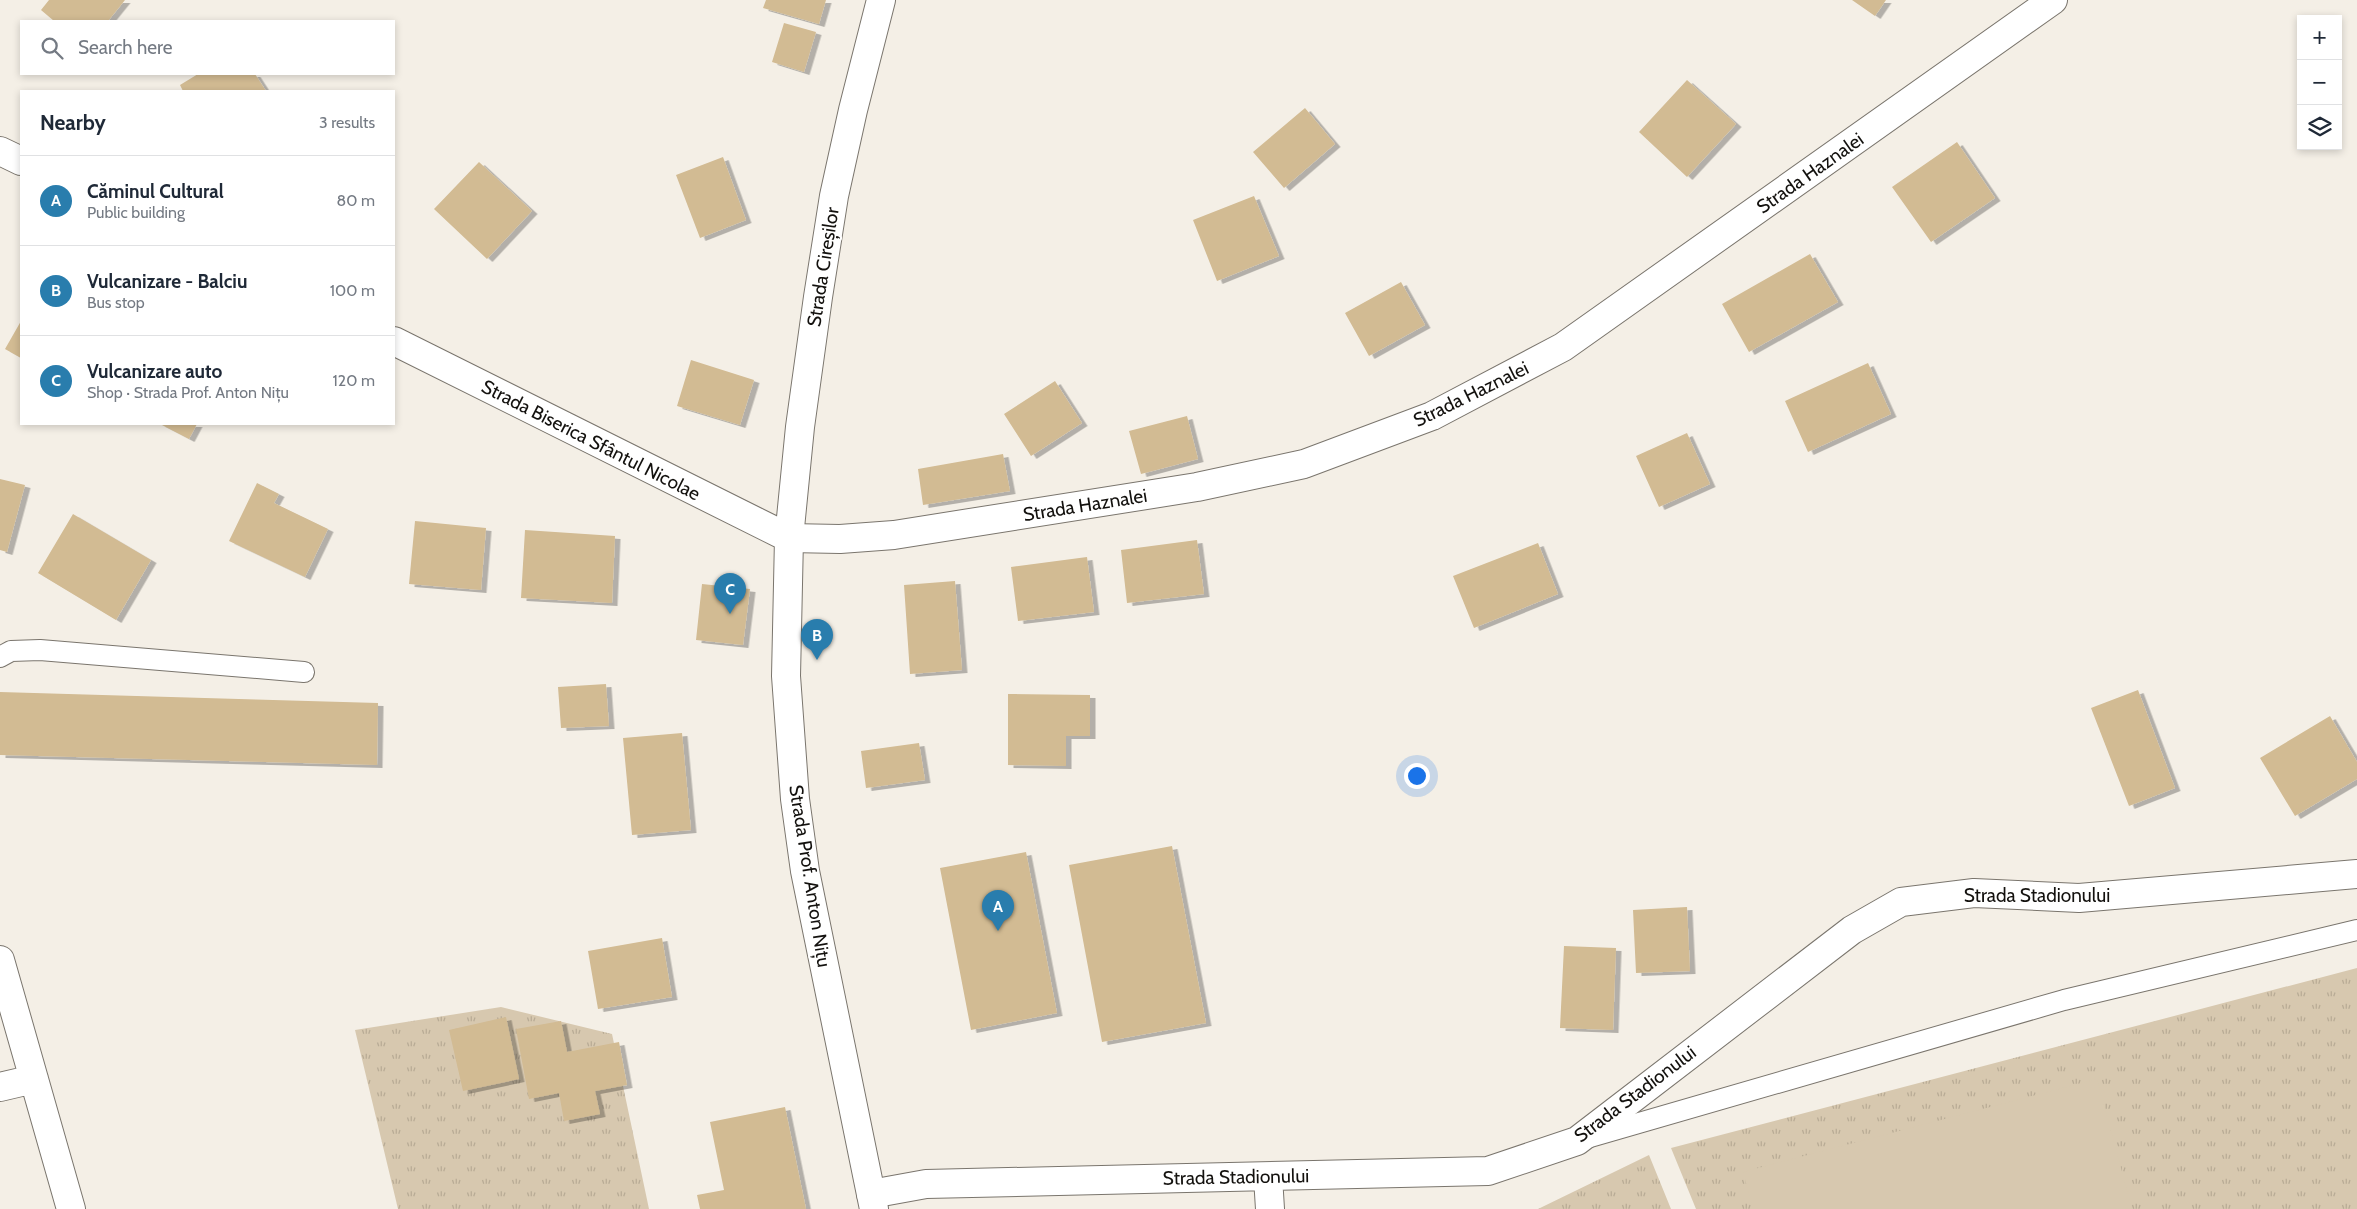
<!DOCTYPE html>
<meta charset="utf-8">
<style>
body{margin:0;font-family:Cabin,sans-serif;background:#f2f2f3;color:#1f2937}
.controls{position:absolute;right:15px;top:15px;display:grid;overflow:hidden;border-radius:0px;box-shadow:0 2px 8px #0003}
.controls button{width:45px;height:45px;display:grid;place-items:center;padding:0;border:0;border-bottom:1px solid #e0e1e3;background:#fff;color:#1f2937;font:25px sans-serif}
.you{position:absolute;left:1416px;top:775px;width:18px;height:18px;margin:-12px;border:4px solid #fff;border-radius:50%;background:#1a73e8;box-shadow:0 0 0 8px #1a73e833}
.badge{display:grid;place-items:center;width:32px;height:32px;border-radius:50%;background:#297dad;color:#fff;font-size:16px;font-weight:700}
.pin{position:absolute;translate:-50% -41px;filter:drop-shadow(0 1px 2px #0008)}
.pin::after{content:'';position:absolute;top:26px;width:18px;height:15px;background:inherit;clip-path:polygon(0 0,100% 0,50% 100%)}
.list{margin:0;padding:0;list-style:none}
h2{display:flex;justify-content:space-between;align-items:center;height:65px;margin:0;padding:0 20px;font-size:21px}
h2 small{font-size:16px;font-weight:400;color:#747a83}
.list li{display:grid;grid-template-columns:32px 1fr auto;gap:15px;align-items:center;box-sizing:border-box;height:90px;padding:0 20px;border-top:1px solid #e0e1e3}
.list b{display:block;font-size:19px;white-space:nowrap}
.list p{margin:0;font-size:16px;white-space:nowrap;color:#747a83}
.list em{font-size:16px;font-style:normal;color:#747a83}
.icon{flex:none;width:28px;height:28px;fill:none;stroke:currentColor;stroke-width:2;stroke-linecap:round;stroke-linejoin:round}
.map{position:relative;flex:none;width:2357px;height:1209px;overflow:hidden}
.search{position:absolute;background:#fff;box-shadow:0 2px 8px #0003;left:20px;top:20px;width:375px;height:55px;display:flex;align-items:center;gap:12px;box-sizing:border-box;padding:0 18px;border-radius:0px;color:#747a83;font-size:19px}
.panel{position:absolute;background:#fff;box-shadow:0 2px 8px #0003;left:20px;top:90px;width:375px;height:335px;border-radius:0px}
.map>svg:first-child{display:block}
</style>
<div class="map">
<svg width="2357" height="1209" viewBox="0 0 2357 1209">
<defs>
<pattern id="grass-tufts" width="24" height="20" patternUnits="userSpaceOnUse" patternTransform="scale(1.25)"><rect width="24" height="20" fill="#d7c8af"/><path d="M3 7l-1-3M5 7V3M7 7l1-3M15 17l-1-3M17 17v-4M19 17l1-3" fill="none" stroke="#b8ab95"/></pattern>
<filter id="shadow"><feDropShadow dx="5.5" dy="3" stdDeviation="0" flood-color="#0004"/></filter>
</defs>
<rect width="100%" height="100%" fill="#f4efe6"/>
<!-- grass -->
<path fill="url(#grass-tufts)" d="M 2357,968 L 2357,1209 L 1696,1209 L 1671,1148 Z
M 501,1007 L 612,1034 L 649,1209 L 398,1209 L 355,1030 Z
M 1649,1155 L 1671,1209 L 1538,1209 Z"/>
<!-- garden -->
<path fill="#d7c8af" d="M 2097,1079 L 2132,1209 L 1753,1209 L 1743,1172 Z"/>
<!-- building -->
<path fill="#d2bb93" filter="url(#shadow)" d="M 49,0 L 125,0 L 108,21 L 54,21 L 41,10 Z
M 766,0 L 826,0 L 819,24 L 763,8 Z
M 1852,0 L 1886,0 L 1875,16 Z
M 784,23 L 816,32 L 804,72 L 772,62 Z
M 198,74 L 255,74 L 266,91 L 183,91 L 180,85 Z
M 1687,80 L 1736,124 L 1687,177 L 1639,132 Z
M 1305,108 L 1335,144 L 1284,188 L 1253,152 Z
M 1957,142 L 1995,198 L 1931,242 L 1892,187 Z
M 723,157 L 746,220 L 700,238 L 676,175 Z
M 479,162 L 532,211 L 487,259 L 434,209 Z
M 1254,196 L 1279,256 L 1217,281 L 1193,220 Z
M 1810,254 L 1838,302 L 1749,352 L 1722,304 Z
M 1401,282 L 1425,325 L 1369,356 L 1345,313 Z
M 21,321 L 21,358 L 5,349 Z
M 691,360 L 754,380 L 740,425 L 677,406 Z
M 1868,363 L 1891,414 L 1808,452 L 1785,401 Z
M 1055,381 L 1082,423 L 1031,456 L 1004,414 Z
M 1187,416 L 1198,459 L 1141,474 L 1129,431 Z
M 160,424 L 197,424 L 189,439 Z
M 1687,433 L 1710,484 L 1659,507 L 1636,456 Z
M 1003,454 L 1010,491 L 923,505 L 918,469 Z
M 0,479 L 25,485 L 7,552 L 0,550 Z
M 257,483 L 279,494 L 274,503 L 328,529 L 305,577 L 229,541 Z
M 73,514 L 151,560 L 116,620 L 38,573 Z
M 415,521 L 486,528 L 481,590 L 409,584 Z
M 525,530 L 615,536 L 612,603 L 521,598 Z
M 1197,540 L 1204,594 L 1127,603 L 1121,550 Z
M 1538,543 L 1558,594 L 1474,628 L 1453,576 Z
M 1087,557 L 1094,612 L 1018,621 L 1011,567 Z
M 955,581 L 962,670 L 910,674 L 904,585 Z
M 702,584 L 750,589 L 743,645 L 696,640 Z
M 606,684 L 609,726 L 561,728 L 558,687 Z
M 2138,690 L 2175,788 L 2129,806 L 2091,708 Z
M 0,692 L 378,703 L 377,765 L 0,755 Z
M 1008,694 L 1090,695 L 1090,736 L 1066,736 L 1066,766 L 1008,765 Z
M 2330,716 L 2357,762 L 2357,779 L 2295,816 L 2260,758 Z
M 682,733 L 691,830 L 632,835 L 623,738 Z
M 919,743 L 925,780 L 866,788 L 861,751 Z
M 1172,846 L 1206,1023 L 1102,1042 L 1069,865 Z
M 1026,852 L 1057,1013 L 971,1030 L 940,868 Z
M 1687,907 L 1690,971 L 1636,973 L 1633,910 Z
M 662,938 L 672,997 L 598,1009 L 588,951 Z
M 1564,946 L 1616,948 L 1613,1030 L 1560,1028 Z
M 506,1017 L 519,1079 L 463,1091 L 449,1030 Z
M 561,1021 L 567,1052 L 619,1042 L 627,1085 L 595,1091 L 600,1114 L 564,1121 L 559,1093 L 529,1099 L 516,1029 Z
M 785,1107 L 806,1209 L 700,1209 L 697,1195 L 724,1190 L 710,1122 Z"/>
<g fill="none" stroke-linecap="round" stroke-linejoin="round">
<!-- service casing -->
<g stroke="#7a756d" stroke-width="22">
<path id="service" d="M 0,657 L 11,651 L 40,650 L 304,672
M 1587,1138 L 2064,1000 L 2357,930"/>
</g>
<!-- minor casing -->
<g stroke="#7a756d" stroke-width="30">
<path id="minor" d="M 789,538 L 840,539 L 894,535 L 1197,487 L 1304,464 L 1432,416 L 1563,347 L 2053,0
M 0,960 L 71,1209
M 0,1087 L 34,1079
M 1268,1177 L 1270,1209
M 871,1194 L 926,1184 L 1488,1171 L 1577,1141 L 1852,930 L 1901,902 L 1974,893 L 2079,898 L 2357,874"/>
</g>
<!-- tertiary casing -->
<g stroke="#7a756d" stroke-width="30">
<path id="tertiary" d="M 0,151 L 21,161
M 394,341 L 789,538
M 874,1209 L 805,871 L 795,799 L 786,676 L 789,538 L 800,427 L 818,297 L 834,196 L 853,110 L 881,0"/>
</g>
<!-- service -->
<use href="#service" stroke="#fff" stroke-width="20"/>
<!-- minor -->
<use href="#minor" stroke="#fff" stroke-width="28"/>
<!-- tertiary -->
<use href="#tertiary" stroke="#fff" stroke-width="28"/>
</g>
<g text-anchor="middle" dominant-baseline="central" stroke-width="4" stroke-linejoin="round" paint-order="stroke">
<!-- street labels -->
<g font-size="19" fill="#13110e" stroke="#fff">
<text transform="translate(1810 173) rotate(-35)">Strada Haznalei</text>
<text transform="translate(823 267) rotate(-81)">Strada Cireșilor</text>
<text transform="translate(1471 394) rotate(-26)">Strada Haznalei</text>
<text transform="translate(591 440) rotate(27)">Strada Biserica Sfântul Nicolae</text>
<text transform="translate(1085 505) rotate(-9)">Strada Haznalei</text>
<text transform="translate(810 876) rotate(81)">Strada Prof. Anton Nițu</text>
<text x="2037" y="895">Strada Stadionului</text>
<text transform="translate(1635 1094) rotate(-37)">Strada Stadionului</text>
<text transform="translate(1236 1177) rotate(-1)">Strada Stadionului</text>
</g>
</g>
</svg>
<div class="controls">
<button>+</button>
<button>−</button>
<button><svg class="icon" aria-label="layers" viewBox="0 0 24 24"><path d="M12 4l9 5-9 5-9-5zM3 14l9 5 9-5"/></svg></button>
</div>
<div class="you"></div>
<div class="pin badge" style="left:998px;top:931px">A</div>
<div class="pin badge" style="left:817px;top:660px">B</div>
<div class="pin badge" style="left:730px;top:614px">C</div>
<div class="search"><svg class="icon" aria-label="search" viewBox="0 0 24 24"><circle cx="10" cy="10" r="6"/><path d="M15 15l6 6"/></svg>Search here</div>
<section class="panel">
<h2>Nearby<small>3 results</small></h2>
<ul class="list">
<li><span class="badge">A</span><div><b>Căminul Cultural</b><p>Public building</p></div><em>80 m</em></li>
<li><span class="badge">B</span><div><b>Vulcanizare - Balciu</b><p>Bus stop</p></div><em>100 m</em></li>
<li><span class="badge">C</span><div><b>Vulcanizare auto</b><p>Shop · Strada Prof. Anton Nițu</p></div><em>120 m</em></li>
</ul>
</section>
</div>
